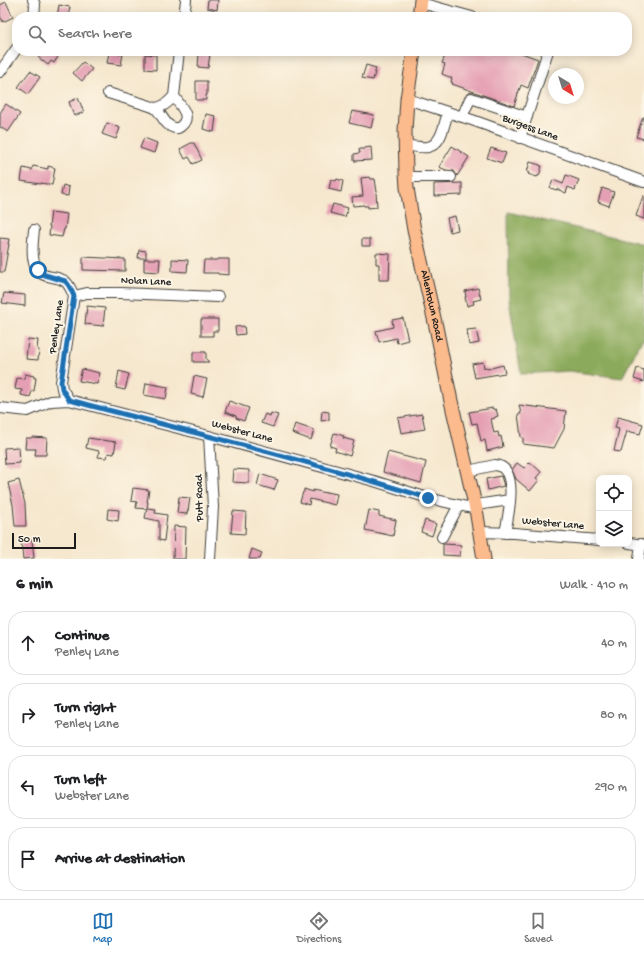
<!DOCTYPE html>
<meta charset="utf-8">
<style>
body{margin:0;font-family:"Gochi Hand",sans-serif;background:#f6f6f6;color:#202124}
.controls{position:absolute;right:12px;bottom:12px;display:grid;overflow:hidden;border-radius:8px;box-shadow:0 2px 10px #0003}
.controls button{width:36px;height:36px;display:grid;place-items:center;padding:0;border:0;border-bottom:1px solid #e0e0e0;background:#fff;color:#202124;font:20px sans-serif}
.compass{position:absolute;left:548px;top:68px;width:36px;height:36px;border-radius:50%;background:#fff;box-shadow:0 2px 10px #0003;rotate:142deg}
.scale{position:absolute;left:12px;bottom:10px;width:64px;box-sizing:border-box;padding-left:4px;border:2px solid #1c1c1c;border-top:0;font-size:11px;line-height:14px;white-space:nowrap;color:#1c1c1c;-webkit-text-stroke:3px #fcf5e5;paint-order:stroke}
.stop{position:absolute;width:12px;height:12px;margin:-9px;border:3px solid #1f6fb2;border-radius:50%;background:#fff}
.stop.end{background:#1f6fb2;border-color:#fff;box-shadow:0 1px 4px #0008}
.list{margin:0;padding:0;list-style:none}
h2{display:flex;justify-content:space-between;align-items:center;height:52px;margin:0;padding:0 16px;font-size:17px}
h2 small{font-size:13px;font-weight:400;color:#757577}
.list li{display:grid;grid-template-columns:26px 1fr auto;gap:12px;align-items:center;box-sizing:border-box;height:64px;margin:0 8px 8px;padding:0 8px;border:1px solid #e0e0e0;border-radius:16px}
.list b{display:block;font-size:15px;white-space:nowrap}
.list p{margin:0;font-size:13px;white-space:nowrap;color:#757577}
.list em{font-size:13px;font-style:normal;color:#757577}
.icon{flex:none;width:22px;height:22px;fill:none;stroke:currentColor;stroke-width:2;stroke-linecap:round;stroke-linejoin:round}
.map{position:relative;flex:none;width:644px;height:559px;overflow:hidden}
.search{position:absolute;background:#fff;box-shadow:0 2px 10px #0003;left:12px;right:12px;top:12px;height:44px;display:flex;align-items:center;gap:10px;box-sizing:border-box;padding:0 14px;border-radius:16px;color:#757577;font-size:15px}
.sheet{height:340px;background:#fff}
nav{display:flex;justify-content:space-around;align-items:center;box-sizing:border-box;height:56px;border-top:1px solid #e0e0e0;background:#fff;font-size:11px;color:#757577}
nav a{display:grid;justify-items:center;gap:2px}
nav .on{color:#1f6fb2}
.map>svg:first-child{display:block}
</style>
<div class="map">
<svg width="644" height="559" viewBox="0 0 644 559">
<rect width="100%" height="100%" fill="#fcf5e5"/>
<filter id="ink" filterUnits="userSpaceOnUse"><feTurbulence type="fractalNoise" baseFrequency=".025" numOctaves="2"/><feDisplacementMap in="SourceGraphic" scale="8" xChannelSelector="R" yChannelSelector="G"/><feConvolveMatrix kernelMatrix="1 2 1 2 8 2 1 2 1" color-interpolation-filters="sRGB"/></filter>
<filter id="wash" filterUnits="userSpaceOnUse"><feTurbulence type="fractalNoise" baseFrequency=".012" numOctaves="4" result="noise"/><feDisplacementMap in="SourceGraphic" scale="16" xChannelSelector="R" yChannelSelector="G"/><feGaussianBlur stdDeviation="0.9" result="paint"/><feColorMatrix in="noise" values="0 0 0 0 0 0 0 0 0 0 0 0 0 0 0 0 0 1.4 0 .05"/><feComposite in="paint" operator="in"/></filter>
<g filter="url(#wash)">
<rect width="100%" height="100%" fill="#f6e8cf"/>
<!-- forest -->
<path fill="#8caa5c" stroke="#54633c" d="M 508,212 L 644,244 L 644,340 L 642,340 L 622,378 L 569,371 L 521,374 L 509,300 Z"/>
<g id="blocks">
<!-- building -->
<path fill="#e59fb4" d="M 208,0 L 218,0 L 217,10 L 207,8 Z
M 6,2 L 13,17 L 3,22 L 0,16 L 0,5 Z
M 59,5 L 70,7 L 68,17 L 57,17 Z
M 42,51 L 53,51 L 59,55 L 54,63 L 51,61 L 48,65 L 38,57 Z
M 447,51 L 485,51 L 493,53 L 494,51 L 516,51 L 538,59 L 528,88 L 521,85 L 514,106 L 452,84 L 453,83 L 451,82 L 452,78 L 442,74 L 445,64 L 442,63 Z
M 109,52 L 123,54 L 121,65 L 107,63 Z
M 199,53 L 210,54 L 208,68 L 198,67 Z
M 145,54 L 156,55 L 156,70 L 145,69 Z
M 83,62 L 92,69 L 82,81 L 73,73 Z
M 366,65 L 376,68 L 373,80 L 362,78 Z
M 30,71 L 40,77 L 28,94 L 18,87 Z
M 196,81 L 207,81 L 207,95 L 206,95 L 206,100 L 196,100 Z
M 78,98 L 84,112 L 74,116 L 69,102 Z
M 6,104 L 20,114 L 8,132 L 0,127 L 0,113 Z
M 352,111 L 374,115 L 371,128 L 349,123 Z
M 206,114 L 216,116 L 214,132 L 203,129 Z
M 643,117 L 644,117 L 644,139 L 636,137 Z
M 107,123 L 120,128 L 116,139 L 102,134 Z
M 144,138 L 157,143 L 154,153 L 140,148 Z
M 191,143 L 194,143 L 202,160 L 193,164 L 189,157 L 185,159 L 180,149 Z
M 452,146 L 469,157 L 457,176 L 454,171 L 446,170 L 439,167 Z
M 371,147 L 372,160 L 354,161 L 354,154 L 360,153 L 359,149 L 364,149 L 364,148 Z
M 491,148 L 506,153 L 502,163 L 487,158 Z
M 530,162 L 540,165 L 540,166 L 542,166 L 539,176 L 537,176 L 537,177 L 528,174 L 529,172 L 527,172 Z
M 33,166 L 48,169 L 48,166 L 55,168 L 52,185 L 41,183 L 41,184 L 21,181 L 23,168 L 32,170 Z
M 566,175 L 579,180 L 575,190 L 568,187 L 566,193 L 557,189 L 557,190 L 550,188 L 553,180 L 563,184 Z
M 370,177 L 371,179 L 375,179 L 377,192 L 376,192 L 377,207 L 368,208 L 368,206 L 364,206 L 364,205 L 353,206 L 352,197 L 363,196 L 361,178 Z
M 331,179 L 336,181 L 337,179 L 343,181 L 341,192 L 329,189 Z
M 462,183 L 462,195 L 434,196 L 434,184 Z
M 63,185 L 69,187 L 68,196 L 61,195 Z
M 602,188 L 614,192 L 609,206 L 598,202 Z
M 643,196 L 644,196 L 644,219 L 636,216 Z
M 333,204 L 348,208 L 345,217 L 330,213 Z
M 51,212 L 67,214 L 65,229 L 64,229 L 62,237 L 49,235 L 50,226 L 49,226 Z
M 455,216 L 458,230 L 450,232 L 447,218 Z
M 0,238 L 9,239 L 8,244 L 9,244 L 4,272 L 0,272 Z
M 362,239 L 370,239 L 370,246 L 362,246 Z
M 139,250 L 146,251 L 146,258 L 138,258 Z
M 376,253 L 390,254 L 389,280 L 379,280 L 379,264 L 376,264 Z
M 83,257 L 125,259 L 125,271 L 83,270 Z
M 144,259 L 160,259 L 159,272 L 144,271 Z
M 172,259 L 188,260 L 187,272 L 172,271 Z
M 218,259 L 229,259 L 229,275 L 218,274 L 218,273 L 203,273 L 204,260 L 218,260 Z
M 478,288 L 481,299 L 473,301 L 474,304 L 467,306 L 465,297 L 466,297 L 465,291 Z
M 4,293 L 25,295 L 25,306 L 2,303 Z
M 87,306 L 105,308 L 103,326 L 85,324 Z
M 403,318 L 408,340 L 397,343 L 396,338 L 379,342 L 376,331 L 393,327 L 392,320 Z
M 201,319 L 218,319 L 218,331 L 213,331 L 213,336 L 201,336 Z
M 244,326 L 245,334 L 236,335 L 235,327 Z
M 476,329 L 479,343 L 469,345 L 467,330 Z
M 28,339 L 38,340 L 37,349 L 39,350 L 38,360 L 26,359 Z
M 193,352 L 206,352 L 206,359 L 209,362 L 193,362 Z
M 483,362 L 484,368 L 487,367 L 487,369 L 503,365 L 505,373 L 475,378 L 472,364 Z
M 637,368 L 644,370 L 644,382 L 634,379 Z
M 82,369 L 100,373 L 97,384 L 79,381 Z
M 119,371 L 129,374 L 125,390 L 116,388 Z
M 25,374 L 34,376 L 34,378 L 36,378 L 34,391 L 32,391 L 30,397 L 21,395 L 22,390 L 15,389 L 17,378 L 24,379 Z
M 194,376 L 207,379 L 203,397 L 191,394 Z
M 146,383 L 168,387 L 166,399 L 144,395 Z
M 229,401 L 249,408 L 244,421 L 236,418 L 236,416 L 225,412 Z
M 519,405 L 566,411 L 564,429 L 554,448 L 523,444 L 523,438 L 521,437 L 518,414 L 521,414 Z
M 493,408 L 494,410 L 496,409 L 498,416 L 495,417 L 495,418 L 491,419 L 494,433 L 498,432 L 499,437 L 501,436 L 503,447 L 487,451 L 485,440 L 481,441 L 477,423 L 472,424 L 469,412 Z
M 322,411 L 329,412 L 329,420 L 321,421 Z
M 271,413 L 278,415 L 273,427 L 261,423 L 265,414 L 270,416 Z
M 422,414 L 425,429 L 401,433 L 398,418 Z
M 618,417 L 643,424 L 640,434 L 627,431 L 621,452 L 614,451 L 619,429 L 615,428 Z
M 295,424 L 314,430 L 311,440 L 292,433 Z
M 334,433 L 344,436 L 343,438 L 354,441 L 350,456 L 335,451 L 336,448 L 330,446 Z
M 32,437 L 47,438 L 46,455 L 35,455 L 36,449 L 25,449 L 26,438 L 31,438 Z
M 88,438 L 116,442 L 114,454 L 108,453 L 107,458 L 98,457 L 99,451 L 86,448 Z
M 19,447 L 20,463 L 5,464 L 4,448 Z
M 388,452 L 426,462 L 421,483 L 383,472 Z
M 530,462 L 541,472 L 536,478 L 539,480 L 530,491 L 516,479 L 512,470 L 517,463 L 524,468 Z
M 233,469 L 249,470 L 249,483 L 232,482 Z
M 260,474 L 278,480 L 274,490 L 257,485 Z
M 501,476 L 504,486 L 488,490 L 486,479 Z
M 19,480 L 25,504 L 26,526 L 15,526 L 13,505 L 8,483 Z
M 133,488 L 149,490 L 147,502 L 148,502 L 147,508 L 156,509 L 155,513 L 167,515 L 164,541 L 159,540 L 159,521 L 145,518 L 147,509 L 136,508 L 137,502 L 131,501 Z
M 304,489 L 313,492 L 313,490 L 326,493 L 326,492 L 337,494 L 335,505 L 310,499 L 309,505 L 300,502 L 303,492 L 304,492 Z
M 179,497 L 190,498 L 188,511 L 187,511 L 187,514 L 177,513 Z
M 108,509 L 119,510 L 118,521 L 107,519 Z
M 369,510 L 379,512 L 379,516 L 396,520 L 393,536 L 365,530 Z
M 233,511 L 246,512 L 245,534 L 231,533 Z
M 425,520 L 436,524 L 432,536 L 421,532 Z
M 174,526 L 186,527 L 185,559 L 173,559 Z
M 32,540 L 34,558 L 23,559 L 21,541 Z
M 443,544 L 461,545 L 460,556 L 443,555 Z
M 252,549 L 262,553 L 260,559 L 249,559 Z"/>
</g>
</g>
<g filter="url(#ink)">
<use href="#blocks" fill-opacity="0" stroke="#3d3b37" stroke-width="1"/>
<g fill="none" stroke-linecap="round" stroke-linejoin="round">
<!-- minor casing -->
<g stroke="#3d3b37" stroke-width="12">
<path id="minor" d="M 33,0 L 35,5 L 34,17
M 421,3 L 472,17
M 184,17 L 186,0
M 0,72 L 17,48
M 108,93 C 121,97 134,101 147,105 C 150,106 154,107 156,109 C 162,114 164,124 172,127 C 176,129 179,128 181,126 C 193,116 179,105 174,96
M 407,99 L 472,120 L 644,182
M 156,108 C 163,107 169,102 174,96 L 179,51
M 462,117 L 470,99 L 471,98 L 527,117
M 520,138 L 548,51
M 405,145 C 412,146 421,148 428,147 C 442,144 444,124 448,112
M 406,177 L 451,177
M 34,230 C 33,240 31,252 34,262 C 39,282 55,273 66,282 C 70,286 72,292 74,296 L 61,382 L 62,389 L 69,400
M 74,296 L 87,293 L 121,293 L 218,297
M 0,408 L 28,411 L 51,401 L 69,400 L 209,436 L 374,481 L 428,498 L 476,509
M 209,436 L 213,507 L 210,559
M 468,471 L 495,465 C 520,467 508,517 505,533
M 476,505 L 510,500
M 480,532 L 514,533 L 599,540
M 442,537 L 459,505
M 629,543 L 644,545
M 639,559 L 641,544"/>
</g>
<!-- major casing -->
<g stroke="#3d3b37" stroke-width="15">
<g id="major">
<path d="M 419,17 L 421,0"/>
<path id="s1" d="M 414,51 L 407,99 L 405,131 L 406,172 L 407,188 L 414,230 L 436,327 L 451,401 L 476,509 L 484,559"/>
</g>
</g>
<!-- minor -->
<use href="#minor" stroke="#fff" stroke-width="10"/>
<!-- major -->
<use href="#major" stroke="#fbbb8d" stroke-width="13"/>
</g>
</g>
<g fill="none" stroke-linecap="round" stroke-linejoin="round" filter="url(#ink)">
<!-- route -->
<path stroke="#1f6fb2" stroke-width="5" d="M 38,270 L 42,274 L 65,281 C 70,285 71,291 74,296 L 61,382 L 62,389 L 69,400 C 189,431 309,461 428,498"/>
</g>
<g text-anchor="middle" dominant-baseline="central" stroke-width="4" stroke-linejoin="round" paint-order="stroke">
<!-- street labels -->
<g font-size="11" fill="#1c1c1c" stroke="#fcf5e5">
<text transform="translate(530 128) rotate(20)">Burgess Lane</text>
<text transform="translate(146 282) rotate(2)">Nolan Lane</text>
<text stroke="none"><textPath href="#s1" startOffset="258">Allentown Road</textPath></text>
<text transform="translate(57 327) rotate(-82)">Penley Lane</text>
<text transform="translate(242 432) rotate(15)">Webster Lane</text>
<text transform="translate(200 498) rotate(-91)">Putt Road</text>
<text transform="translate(553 524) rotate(5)">Webster Lane</text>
</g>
</g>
</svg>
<div class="controls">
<button><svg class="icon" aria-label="locate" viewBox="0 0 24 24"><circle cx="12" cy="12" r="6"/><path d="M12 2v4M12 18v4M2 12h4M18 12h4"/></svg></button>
<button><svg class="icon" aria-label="layers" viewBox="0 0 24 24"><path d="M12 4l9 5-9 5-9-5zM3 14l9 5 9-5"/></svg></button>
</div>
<svg class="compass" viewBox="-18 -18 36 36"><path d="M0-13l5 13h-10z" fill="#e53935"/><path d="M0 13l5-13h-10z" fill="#757577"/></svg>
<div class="scale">50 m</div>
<div class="stop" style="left:38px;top:270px"></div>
<div class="stop end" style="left:428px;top:498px"></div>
<div class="search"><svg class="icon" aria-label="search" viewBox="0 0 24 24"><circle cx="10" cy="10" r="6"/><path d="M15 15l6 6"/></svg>Search here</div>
</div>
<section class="sheet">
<h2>6 min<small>Walk · 410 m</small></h2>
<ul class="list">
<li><svg class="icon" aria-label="ahead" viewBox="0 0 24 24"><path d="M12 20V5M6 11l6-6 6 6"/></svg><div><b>Continue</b><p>Penley Lane</p></div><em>40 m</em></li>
<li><svg class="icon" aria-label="right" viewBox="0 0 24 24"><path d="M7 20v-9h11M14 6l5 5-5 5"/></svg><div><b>Turn right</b><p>Penley Lane</p></div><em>80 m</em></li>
<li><svg class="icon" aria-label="left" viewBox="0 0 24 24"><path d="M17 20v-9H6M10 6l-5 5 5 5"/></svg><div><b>Turn left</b><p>Webster Lane</p></div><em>290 m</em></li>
<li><svg class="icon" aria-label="arrive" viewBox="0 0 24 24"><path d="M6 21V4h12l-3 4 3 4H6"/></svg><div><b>Arrive at destination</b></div></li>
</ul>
</section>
<nav>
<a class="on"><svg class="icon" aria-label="map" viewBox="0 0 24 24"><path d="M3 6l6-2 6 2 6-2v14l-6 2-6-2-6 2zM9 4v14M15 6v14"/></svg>Map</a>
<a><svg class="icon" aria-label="directions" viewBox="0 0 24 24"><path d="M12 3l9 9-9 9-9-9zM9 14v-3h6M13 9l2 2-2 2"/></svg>Directions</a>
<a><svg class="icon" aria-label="saved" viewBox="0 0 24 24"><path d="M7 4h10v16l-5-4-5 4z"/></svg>Saved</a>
</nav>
